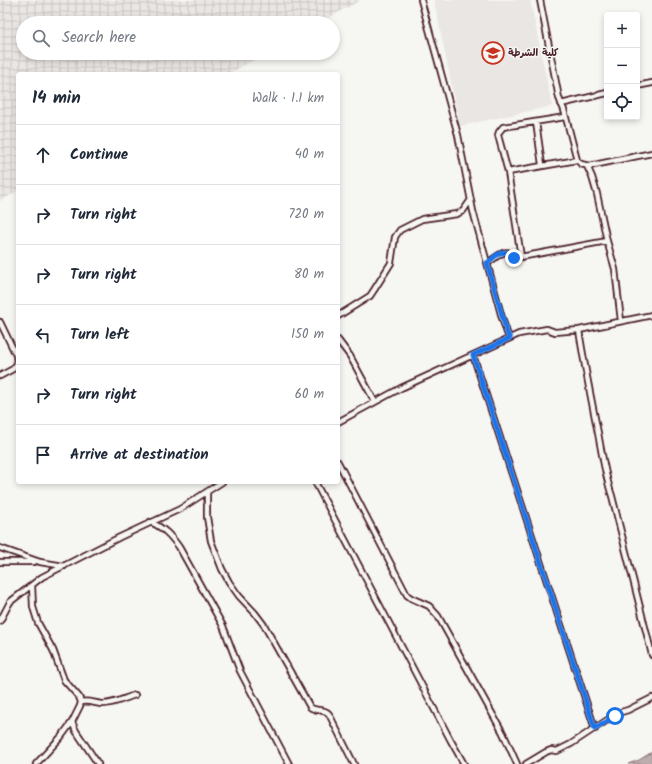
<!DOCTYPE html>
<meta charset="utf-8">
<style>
body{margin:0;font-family:Kalam,"Playpen Sans Arabic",sans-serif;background:#f6f6f7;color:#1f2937}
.controls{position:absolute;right:12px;top:12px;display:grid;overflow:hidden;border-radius:4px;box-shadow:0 2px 6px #0003}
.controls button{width:36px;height:36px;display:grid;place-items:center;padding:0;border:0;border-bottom:1px solid #e0e1e3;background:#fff;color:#1f2937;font:20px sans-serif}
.stop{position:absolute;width:12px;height:12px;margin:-9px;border:3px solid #1a73e8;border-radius:50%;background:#fff}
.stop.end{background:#1a73e8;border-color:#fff;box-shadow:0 1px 4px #0008}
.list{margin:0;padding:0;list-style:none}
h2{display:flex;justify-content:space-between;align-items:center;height:52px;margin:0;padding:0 16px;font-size:17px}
h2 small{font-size:13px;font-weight:400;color:#747a83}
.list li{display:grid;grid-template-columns:26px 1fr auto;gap:12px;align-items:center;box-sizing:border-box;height:60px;padding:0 16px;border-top:1px solid #e0e1e3}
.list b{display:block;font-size:15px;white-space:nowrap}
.list em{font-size:13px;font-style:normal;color:#747a83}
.icon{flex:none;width:22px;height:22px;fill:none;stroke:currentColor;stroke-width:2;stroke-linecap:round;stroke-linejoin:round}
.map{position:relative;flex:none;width:652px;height:764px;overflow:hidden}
.search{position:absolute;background:#fff;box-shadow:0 2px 6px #0003;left:16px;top:16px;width:324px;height:44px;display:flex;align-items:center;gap:10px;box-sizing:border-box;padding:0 14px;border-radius:22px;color:#747a83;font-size:15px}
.panel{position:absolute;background:#fff;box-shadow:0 2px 6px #0003;left:16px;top:72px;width:324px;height:412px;border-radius:4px}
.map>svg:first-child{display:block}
</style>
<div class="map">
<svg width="652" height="764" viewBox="0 0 652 764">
<defs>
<pattern id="industrial-grid" width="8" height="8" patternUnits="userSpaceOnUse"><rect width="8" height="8" fill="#e9e6e3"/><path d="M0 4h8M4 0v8" fill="none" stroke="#c9c5c3"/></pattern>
</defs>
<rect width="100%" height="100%" fill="#f6f6f2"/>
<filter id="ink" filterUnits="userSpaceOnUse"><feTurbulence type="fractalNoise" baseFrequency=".025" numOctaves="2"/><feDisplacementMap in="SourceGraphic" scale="8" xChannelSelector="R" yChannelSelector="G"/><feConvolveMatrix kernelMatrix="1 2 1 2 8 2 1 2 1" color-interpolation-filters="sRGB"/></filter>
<g filter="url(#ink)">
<!-- built -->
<path fill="#e9e6e3" d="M 434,0 L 530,0 L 552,106 L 460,126 Z"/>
<!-- industrial -->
<path fill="url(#industrial-grid)" d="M 0,0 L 361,0 L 319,23 L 23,23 L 23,53 L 266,53 L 228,74 L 18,74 L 18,191 L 0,201 Z"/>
<!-- water -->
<path fill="#bbadae" stroke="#8e747a" d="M 652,752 L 652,764 L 628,764 L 639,760 Z"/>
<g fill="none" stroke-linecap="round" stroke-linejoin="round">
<!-- minor casing -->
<g stroke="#4a1f2b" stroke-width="8">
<path id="minor" d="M 421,0 L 458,135 L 473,211 L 502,318 L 507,333 L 510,338
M 540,0 L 559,98 L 564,110 L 577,160 L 581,164 L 589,166 L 652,153
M 637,86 L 652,83
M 561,104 L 607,93
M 536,122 L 542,165
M 587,166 L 592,177 L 597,194 L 607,241 L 615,269 L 621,321
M 508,172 L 577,160
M 521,257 L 508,172 L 498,135 L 499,132 L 503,127 L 565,117
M 487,263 C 496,259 506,244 515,258 L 607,241
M 338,316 L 370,296 L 374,290 L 391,263 L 395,237 L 400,230 L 422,219 L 457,214 L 463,211 L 470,201
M 0,322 L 16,355 L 17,364 L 13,369 L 0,376
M 579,330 C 584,364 591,398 598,433 C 602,454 605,475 612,496 L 652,655
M 338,340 L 350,356 L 375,402
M 473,355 L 595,729
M 338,422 L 401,388 L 519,334 L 547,329 L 555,332 L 579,330 L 652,315
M 338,462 L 407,595 L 411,598 L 429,606 L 438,616 L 503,733 L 517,764
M 315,482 L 451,741 L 464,764
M 207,492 L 207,517 L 211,541 L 222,569 L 229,582 L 239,596 L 255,613 L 264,625 L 310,707 C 316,712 324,708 329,714 L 354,764
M 150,522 C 163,527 171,536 179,547 L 223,626 L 240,671 L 289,764
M 0,548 L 40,562 L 64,566
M 0,562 L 34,562
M 32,585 L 33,607 L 38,623 L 53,650 L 64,680 L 79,697 L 81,702 L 80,706 L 72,722 L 61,737 L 36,764
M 0,621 L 10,602 L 42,577 L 120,537 L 180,509 L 222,482
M 81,702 C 89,700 96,704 103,704 C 114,704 125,698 135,695
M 72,722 L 76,731 L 98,764
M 526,764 L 546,752 L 551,750 L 557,751 L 571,744 L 618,713 L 628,710 L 652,698"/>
</g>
<!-- minor -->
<use href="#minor" stroke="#f6f6f2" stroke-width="4.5"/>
</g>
</g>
<g fill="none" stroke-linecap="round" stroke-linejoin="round" filter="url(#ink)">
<!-- route -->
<path stroke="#1a73e8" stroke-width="5" d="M 514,258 C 511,251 503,251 497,255 C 493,257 491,261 487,263 L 507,333 L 510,338 L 473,355 L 595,729 L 615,716"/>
</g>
<!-- icons -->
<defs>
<g id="university-ring" transform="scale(1.15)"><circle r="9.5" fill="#f6f6f2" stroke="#c8321e" stroke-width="1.5"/><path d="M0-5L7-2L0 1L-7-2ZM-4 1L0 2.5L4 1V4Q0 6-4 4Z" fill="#c8321e"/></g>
</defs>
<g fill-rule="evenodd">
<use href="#university-ring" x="493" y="53"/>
</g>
<g text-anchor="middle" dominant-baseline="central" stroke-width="3" stroke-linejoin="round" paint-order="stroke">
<!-- poi labels -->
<g font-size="10" font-weight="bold" fill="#4a1f2b" stroke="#f6f6f2" text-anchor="start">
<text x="508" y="53">كلية الشرطة</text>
</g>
</g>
</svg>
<div class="controls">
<button>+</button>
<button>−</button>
<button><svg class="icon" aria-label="locate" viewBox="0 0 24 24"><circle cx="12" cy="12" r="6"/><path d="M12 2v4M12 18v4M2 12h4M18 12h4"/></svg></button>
</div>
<div class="stop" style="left:615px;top:716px"></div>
<div class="stop end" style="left:514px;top:258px"></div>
<div class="search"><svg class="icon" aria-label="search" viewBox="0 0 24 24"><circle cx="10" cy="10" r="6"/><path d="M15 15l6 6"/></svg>Search here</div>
<section class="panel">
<h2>14 min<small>Walk · 1.1 km</small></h2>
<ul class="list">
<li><svg class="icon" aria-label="ahead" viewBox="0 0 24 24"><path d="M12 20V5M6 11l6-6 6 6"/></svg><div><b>Continue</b></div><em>40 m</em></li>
<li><svg class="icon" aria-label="right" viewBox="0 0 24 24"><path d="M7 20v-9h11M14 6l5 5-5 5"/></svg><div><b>Turn right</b></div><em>720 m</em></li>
<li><svg class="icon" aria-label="right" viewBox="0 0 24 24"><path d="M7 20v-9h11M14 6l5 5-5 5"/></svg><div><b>Turn right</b></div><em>80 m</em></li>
<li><svg class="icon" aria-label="left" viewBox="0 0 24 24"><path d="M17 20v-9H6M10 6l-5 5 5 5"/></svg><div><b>Turn left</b></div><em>150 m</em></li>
<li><svg class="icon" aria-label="right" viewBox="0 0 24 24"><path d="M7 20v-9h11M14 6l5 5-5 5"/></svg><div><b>Turn right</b></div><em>60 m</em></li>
<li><svg class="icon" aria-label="arrive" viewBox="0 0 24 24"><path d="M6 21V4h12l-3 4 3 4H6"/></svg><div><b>Arrive at destination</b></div></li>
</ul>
</section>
</div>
